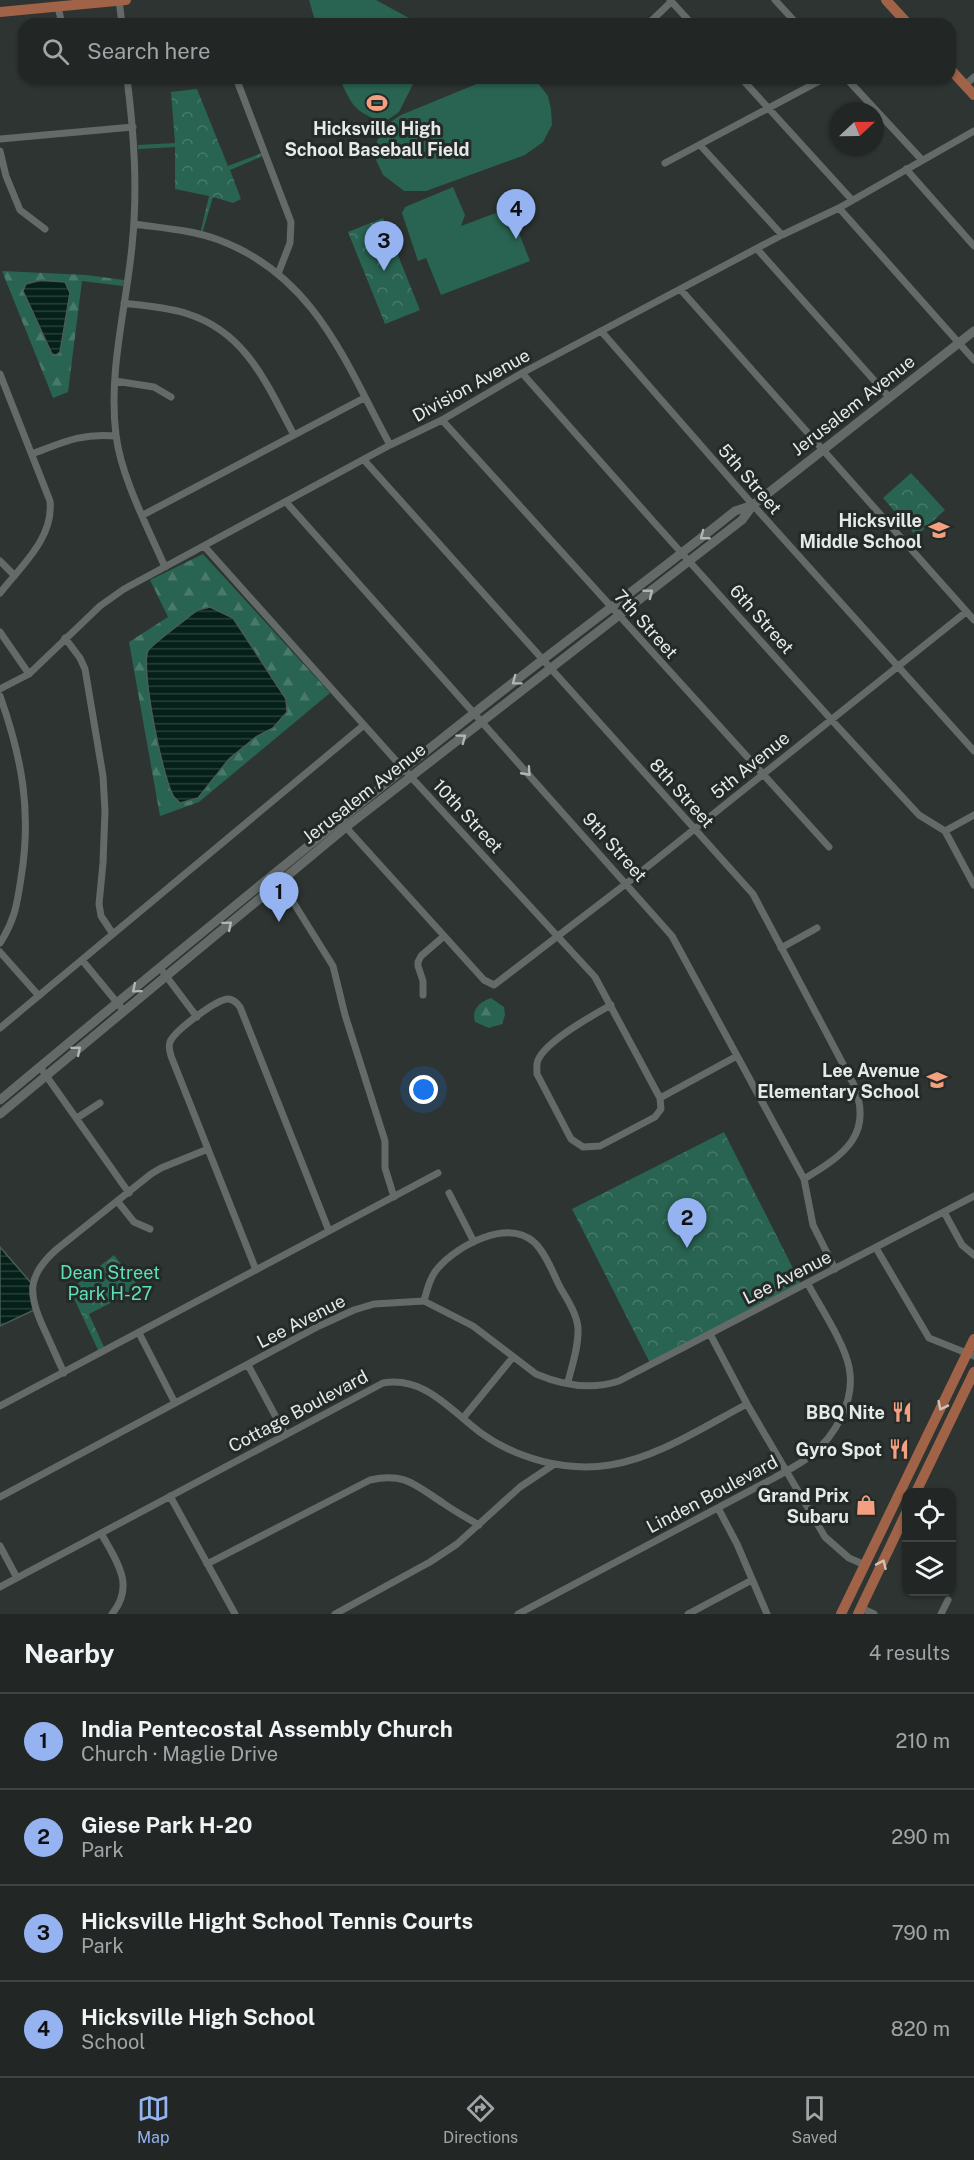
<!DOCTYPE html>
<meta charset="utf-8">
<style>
body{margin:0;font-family:"Public Sans",sans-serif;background:#2a2f2d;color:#f1f3f6}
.controls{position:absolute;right:18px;bottom:18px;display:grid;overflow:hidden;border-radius:12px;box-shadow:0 2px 4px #0004}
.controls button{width:54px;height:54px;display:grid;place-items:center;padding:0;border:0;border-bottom:2px solid #3f4442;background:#222725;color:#f1f3f6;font:30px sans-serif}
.compass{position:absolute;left:830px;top:102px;width:54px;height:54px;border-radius:50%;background:#222725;box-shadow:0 2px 4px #0004;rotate:68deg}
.you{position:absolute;left:424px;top:1090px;width:21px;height:21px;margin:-15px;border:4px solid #fff;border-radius:50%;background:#1a73e8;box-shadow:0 0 0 9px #1a73e833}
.badge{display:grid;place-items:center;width:39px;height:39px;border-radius:50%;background:#95b2f1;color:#111;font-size:20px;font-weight:700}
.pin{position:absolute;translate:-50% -50px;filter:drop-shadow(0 2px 3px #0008)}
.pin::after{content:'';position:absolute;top:32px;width:21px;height:18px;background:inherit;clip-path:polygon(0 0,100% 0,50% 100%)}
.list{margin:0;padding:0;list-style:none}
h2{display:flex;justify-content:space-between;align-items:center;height:78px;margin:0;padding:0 24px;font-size:26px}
h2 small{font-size:20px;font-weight:400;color:#a2a5a7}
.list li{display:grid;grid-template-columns:39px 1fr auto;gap:18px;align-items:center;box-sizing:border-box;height:96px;padding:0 24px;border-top:2px solid #3f4442}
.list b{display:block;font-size:22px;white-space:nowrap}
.list p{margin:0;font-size:20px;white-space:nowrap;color:#a2a5a7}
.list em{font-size:20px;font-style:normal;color:#a2a5a7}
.icon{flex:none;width:33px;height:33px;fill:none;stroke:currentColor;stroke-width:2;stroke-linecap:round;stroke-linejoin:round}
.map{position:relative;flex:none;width:974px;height:1614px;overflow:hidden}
.search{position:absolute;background:#222725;box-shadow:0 2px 4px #0004;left:18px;right:18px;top:18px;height:66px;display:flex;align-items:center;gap:15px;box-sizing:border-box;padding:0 21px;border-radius:18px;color:#a2a5a7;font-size:22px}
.sheet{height:462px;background:#222725}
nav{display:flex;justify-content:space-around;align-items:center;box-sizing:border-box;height:84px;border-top:2px solid #3f4442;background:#222725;font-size:16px;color:#a2a5a7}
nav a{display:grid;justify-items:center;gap:3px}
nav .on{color:#95b2f1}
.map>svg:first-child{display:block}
</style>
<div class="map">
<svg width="974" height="1614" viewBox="0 0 974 1614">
<defs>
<pattern id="forest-firs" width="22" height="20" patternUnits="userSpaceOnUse" patternTransform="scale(1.5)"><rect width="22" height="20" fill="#296351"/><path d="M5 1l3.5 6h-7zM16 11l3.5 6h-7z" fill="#48796a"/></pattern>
<pattern id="park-crowns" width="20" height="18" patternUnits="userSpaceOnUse" patternTransform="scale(1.5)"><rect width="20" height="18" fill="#296351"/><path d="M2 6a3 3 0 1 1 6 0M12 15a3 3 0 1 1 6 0" fill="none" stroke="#48796a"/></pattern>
<pattern id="water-rules" width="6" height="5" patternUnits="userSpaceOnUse" patternTransform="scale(1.5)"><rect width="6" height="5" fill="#042018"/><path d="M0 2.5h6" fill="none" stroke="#28403a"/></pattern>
</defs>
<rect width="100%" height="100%" fill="#2d3431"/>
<!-- grass -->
<path fill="#296351" d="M 309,0 L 376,0 L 420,24 L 316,24 Z
M 339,78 L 416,78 L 399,112 L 383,123 C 352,109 354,108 339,78 Z
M 491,78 L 529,78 L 538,83 L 548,96 L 551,109 L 552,125 L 543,142 L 525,155 L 426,191 L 404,191 L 383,175 L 376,160 L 377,141 L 386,125 L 401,115 Z
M 453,187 L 465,215 L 461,226 L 509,208 L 530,261 L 441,295 L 426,258 L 418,261 L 402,213 L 405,207 Z"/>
<!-- forest -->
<path fill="url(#forest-firs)" d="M 2,271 L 86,275 L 124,280 L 123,286 L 82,281 L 68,392 L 53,398 Z
M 203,554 L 330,693 L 199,802 L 160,816 L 129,642 L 168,617 L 150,580 Z
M 491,998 L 504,1007 L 505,1015 L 502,1024 L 489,1028 L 475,1022 C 471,1009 480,1002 491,998 Z"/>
<!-- park -->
<path fill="url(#park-crowns)" d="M 197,89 L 228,166 L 262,153 L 263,156 L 230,170 L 241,199 L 233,203 L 213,197 L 202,234 L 200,234 L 209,196 L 175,189 L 175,147 L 138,149 L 138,145 L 175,143 L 171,92 Z
M 383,218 L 420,310 L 385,324 L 348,232 Z
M 911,473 L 945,510 L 916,536 L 883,498 Z
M 724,1132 L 802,1286 L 650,1363 L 572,1209 Z
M 114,1255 L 140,1288 L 89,1314 L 104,1347 L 98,1350 L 72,1294 L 73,1287 Z"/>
<!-- water -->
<path fill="url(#water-rules)" stroke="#485c56" stroke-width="1.5" d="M 41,280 L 65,282 L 70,293 L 60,352 L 56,355 L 52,354 L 23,291 L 26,284 Z
M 210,607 L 233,618 L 286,699 L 287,712 L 273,728 L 256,737 L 229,759 L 198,798 L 180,803 C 178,801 176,799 174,797 C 163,781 140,667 148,651 C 152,644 183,622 191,615 L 198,610 Z
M 0,1247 L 32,1284 L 34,1310 L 0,1326 Z"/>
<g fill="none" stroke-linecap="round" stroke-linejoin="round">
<!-- street -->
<path stroke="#636a68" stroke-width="7" d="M 119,0 L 122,24
M 670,0 L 692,24
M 775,0 L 797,24
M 58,7 L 62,24
M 648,24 L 671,2
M 127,78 C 134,134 138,189 132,246 C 126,309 108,372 116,435 C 121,477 148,528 165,567
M 236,78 L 291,222 L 290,243 L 278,274
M 741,78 L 852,200
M 846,78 L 922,160
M 965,85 L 974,77
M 0,139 L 133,127
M 700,145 L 782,235
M 0,151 L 6,176 L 20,210 L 45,229
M 665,163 L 825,78
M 906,169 L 974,246
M 839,208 L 974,360
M 134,224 C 162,228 192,230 219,240 C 315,276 345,362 390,445
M 757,249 L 889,397
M 681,290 L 974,620
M 124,303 C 145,306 167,307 188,314 C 247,333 267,385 294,435
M 601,331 L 753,505 L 974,751
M 522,373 L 652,520 L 838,727 L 919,815 L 945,831 L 974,885
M 0,374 L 50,501 C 54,538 21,566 0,593
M 115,381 L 154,387 L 171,397
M 442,420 L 829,847
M 32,454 C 64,442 81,433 116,436
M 364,460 L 753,894 L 853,1083 C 875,1134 844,1155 804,1179
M 286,502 L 672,936 L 804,1179 L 813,1225 L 835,1269
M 143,515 L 364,398
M 204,546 L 399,764 L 595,977 L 660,1098 L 661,1109 L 655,1117 L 600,1146 L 583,1147 L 571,1139 L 537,1074 C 537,1069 536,1065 538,1060 C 546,1041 593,1015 611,1005
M 0,561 L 14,575
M 0,632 L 29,674
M 65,638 L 80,658 L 85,669 L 103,776 L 105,811 L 103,863 L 99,904 L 101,916 L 113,934
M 0,689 L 29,674 L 100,606 L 124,589 L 390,445 L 442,420 L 522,373 L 782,235 L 839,208 L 974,131
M 0,696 C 22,758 32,812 21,878 C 17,904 15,920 0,943
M 343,824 L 484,980 L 494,985 L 627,883 L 966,612
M 945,831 L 974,815
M 275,873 L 333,966 L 345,1015 L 385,1141 L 385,1168 L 394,1197
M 781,948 L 817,928
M 0,952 L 39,996
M 82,960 L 124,1011
M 160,968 L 197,1017
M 423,995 L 423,981 L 418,966 L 418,962 L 421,956 L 443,937
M 0,1028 L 364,725
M 40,1067 L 129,1193
M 660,1098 L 737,1056
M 77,1118 L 100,1103
M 449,1193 L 474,1242
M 118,1202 L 134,1222 L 150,1229
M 944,1212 L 962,1245 L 974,1255
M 876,1248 L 929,1338 L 974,1356
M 256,1270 L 171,1056 C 170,1051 168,1047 170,1042 C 174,1031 217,999 228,999 C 233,999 237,1003 240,1007 L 329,1231
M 424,1301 C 427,1290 430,1277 438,1268 C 458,1245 508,1218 535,1243 C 546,1254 553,1273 560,1287 C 567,1299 577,1314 578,1328 C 579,1346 572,1365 568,1382
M 139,1333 L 175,1403
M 710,1334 L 747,1404 L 825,1537 L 849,1558 L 865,1565
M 248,1365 L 285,1434
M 64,1373 C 57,1358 51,1344 44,1329 C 28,1295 26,1276 57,1249 L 151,1174 L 161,1168 L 208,1149
M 0,1406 L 438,1173
M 463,1418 L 513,1357
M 170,1496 L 235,1614
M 0,1497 L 319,1326 L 354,1310 L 374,1304 L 424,1301 L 473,1326 L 536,1374 C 562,1385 592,1390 619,1381 L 974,1196
M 718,1508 L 737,1544 L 767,1614
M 101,1533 C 116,1561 136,1585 112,1614
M 0,1546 L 17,1578
M 207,1564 L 370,1480 C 405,1472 415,1485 443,1503 C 454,1511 467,1518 479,1525
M 0,1587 L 383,1383 C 425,1376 450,1410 481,1433 C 517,1459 566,1472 610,1465 C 657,1458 705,1426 747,1404
M 861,1608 L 874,1614
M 335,1614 L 430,1562 L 457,1544 L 520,1487 L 553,1465
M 518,1614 L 774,1478 C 786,1471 799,1465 810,1456 C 835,1437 856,1400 849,1367 C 844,1342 820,1307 808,1284
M 688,1614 L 752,1580
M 941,1614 L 948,1600"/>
<!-- secondary -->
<path stroke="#636a68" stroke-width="9" d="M 0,1100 C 156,970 313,840 473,714 C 560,645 649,580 735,511 L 753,505
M 0,1114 L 346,827 L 742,520 L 753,505 L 974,331"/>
<!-- primary -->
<path stroke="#a06348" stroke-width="10" d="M 886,0 L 908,24
M 0,12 L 126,0
M 950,69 L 974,95
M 916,1492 L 974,1372
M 841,1614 L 974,1339
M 858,1614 L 906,1513"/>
</g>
<!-- one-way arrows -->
<defs><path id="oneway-chevron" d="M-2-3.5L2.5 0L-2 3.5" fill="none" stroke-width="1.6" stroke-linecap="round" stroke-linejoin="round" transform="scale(1.5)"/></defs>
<g stroke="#b1b6b4">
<use href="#oneway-chevron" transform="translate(704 536) rotate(142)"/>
<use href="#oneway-chevron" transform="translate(649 593) rotate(-38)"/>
<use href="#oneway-chevron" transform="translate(516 681) rotate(143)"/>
<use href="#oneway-chevron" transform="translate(462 738) rotate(-37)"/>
<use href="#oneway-chevron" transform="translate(527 772) rotate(48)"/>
<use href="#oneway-chevron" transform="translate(228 925) rotate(-40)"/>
<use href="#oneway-chevron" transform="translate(136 989) rotate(140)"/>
<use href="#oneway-chevron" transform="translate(77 1050) rotate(-40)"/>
</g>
<g stroke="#d0c1b7">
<use href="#oneway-chevron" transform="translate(942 1406) rotate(116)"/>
<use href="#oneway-chevron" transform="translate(882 1564) rotate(-66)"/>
</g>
<!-- icons -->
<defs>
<g id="stadium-bare" transform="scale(1.62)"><path d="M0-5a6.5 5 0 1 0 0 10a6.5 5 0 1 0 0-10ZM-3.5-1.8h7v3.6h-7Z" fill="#f2a080" stroke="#242a27" stroke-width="2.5" paint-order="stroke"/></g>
<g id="school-bare" transform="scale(1.62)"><path d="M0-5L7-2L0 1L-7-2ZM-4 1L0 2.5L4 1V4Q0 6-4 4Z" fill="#f2a080" stroke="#242a27" stroke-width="2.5" paint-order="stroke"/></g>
<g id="restaurant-bare" transform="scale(1.62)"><path d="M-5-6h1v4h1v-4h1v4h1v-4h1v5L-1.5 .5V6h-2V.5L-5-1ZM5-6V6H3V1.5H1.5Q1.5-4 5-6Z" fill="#f2a080" stroke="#242a27" stroke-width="2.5" paint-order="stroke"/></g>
<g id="shop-bare" transform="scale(1.62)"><path d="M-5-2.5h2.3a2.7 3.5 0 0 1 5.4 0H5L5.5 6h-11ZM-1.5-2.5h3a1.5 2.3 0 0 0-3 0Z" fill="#f2a080" stroke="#242a27" stroke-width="2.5" paint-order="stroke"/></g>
</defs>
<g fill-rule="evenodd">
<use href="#stadium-bare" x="377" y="103"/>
<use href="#school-bare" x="939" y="530"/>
<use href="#school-bare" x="937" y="1080"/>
<use href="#restaurant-bare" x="902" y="1412"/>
<use href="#restaurant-bare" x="899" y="1449"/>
<use href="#shop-bare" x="866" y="1505"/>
</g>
<g text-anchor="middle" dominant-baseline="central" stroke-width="6" stroke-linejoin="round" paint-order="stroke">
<!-- poi labels -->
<g font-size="18" font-weight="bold" fill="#e5e9e7" stroke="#242a27" text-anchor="end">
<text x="377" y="128" text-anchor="middle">Hicksville High<tspan x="377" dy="21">School Baseball Field</tspan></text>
<text x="922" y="520">Hicksville<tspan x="922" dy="21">Middle School</tspan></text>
<text x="920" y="1070">Lee Avenue<tspan x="920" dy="21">Elementary School</tspan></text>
<text x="885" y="1412">BBQ Nite</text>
<text x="882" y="1449">Gyro Spot</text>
<text x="849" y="1495">Grand Prix<tspan x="849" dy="21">Subaru</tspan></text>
</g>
<!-- street labels -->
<g font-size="18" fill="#e5e9e7" stroke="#242a27">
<text transform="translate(471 385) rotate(-29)">Division Avenue</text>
<text transform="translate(853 405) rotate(-38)">Jerusalem Avenue</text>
<text transform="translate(750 479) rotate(49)">5th Street</text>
<text transform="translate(762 619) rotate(48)">6th Street</text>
<text transform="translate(646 624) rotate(48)">7th Street</text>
<text transform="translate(750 765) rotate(-39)">5th Avenue</text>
<text transform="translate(364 793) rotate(-38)">Jerusalem Avenue</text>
<text transform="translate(682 793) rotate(48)">8th Street</text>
<text transform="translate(468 816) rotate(47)">10th Street</text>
<text transform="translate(615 847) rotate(48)">9th Street</text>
<text transform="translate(787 1277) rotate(-27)">Lee Avenue</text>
<text transform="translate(301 1321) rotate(-27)">Lee Avenue</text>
<text transform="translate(298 1411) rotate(-28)">Cottage Boulevard</text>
<text transform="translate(712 1494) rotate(-28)">Linden Boulevard</text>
</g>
<!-- park labels -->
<g font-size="18" fill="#60deb8" stroke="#242a27">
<text x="110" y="1272">Dean Street<tspan x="110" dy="21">Park H-27</tspan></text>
</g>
</g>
</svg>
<div class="controls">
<button><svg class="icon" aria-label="locate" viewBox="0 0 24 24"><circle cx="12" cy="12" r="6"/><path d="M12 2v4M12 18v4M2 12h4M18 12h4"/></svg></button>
<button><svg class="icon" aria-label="layers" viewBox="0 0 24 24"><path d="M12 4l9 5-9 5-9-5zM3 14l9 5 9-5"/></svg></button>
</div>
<svg class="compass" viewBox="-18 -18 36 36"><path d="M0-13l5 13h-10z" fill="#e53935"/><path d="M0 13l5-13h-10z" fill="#a2a5a7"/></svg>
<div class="you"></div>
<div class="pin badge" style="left:279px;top:922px">1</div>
<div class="pin badge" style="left:687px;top:1248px">2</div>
<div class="pin badge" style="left:384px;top:271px">3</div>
<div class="pin badge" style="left:516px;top:239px">4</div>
<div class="search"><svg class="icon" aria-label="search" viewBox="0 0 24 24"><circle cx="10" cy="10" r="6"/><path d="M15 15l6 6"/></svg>Search here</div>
</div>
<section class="sheet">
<h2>Nearby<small>4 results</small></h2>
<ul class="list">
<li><span class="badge">1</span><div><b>India Pentecostal Assembly Church</b><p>Church · Maglie Drive</p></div><em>210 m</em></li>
<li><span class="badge">2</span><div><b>Giese Park H-20</b><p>Park</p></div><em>290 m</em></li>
<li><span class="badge">3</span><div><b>Hicksville Hight School Tennis Courts</b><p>Park</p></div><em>790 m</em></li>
<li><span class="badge">4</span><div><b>Hicksville High School</b><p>School</p></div><em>820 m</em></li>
</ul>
</section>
<nav>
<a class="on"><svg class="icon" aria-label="map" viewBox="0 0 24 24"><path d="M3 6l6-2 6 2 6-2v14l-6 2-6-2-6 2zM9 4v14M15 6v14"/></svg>Map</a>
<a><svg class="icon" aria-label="directions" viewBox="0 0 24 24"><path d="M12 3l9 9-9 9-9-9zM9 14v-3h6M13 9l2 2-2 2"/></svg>Directions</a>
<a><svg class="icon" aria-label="saved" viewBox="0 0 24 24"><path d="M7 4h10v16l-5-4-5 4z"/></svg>Saved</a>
</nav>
